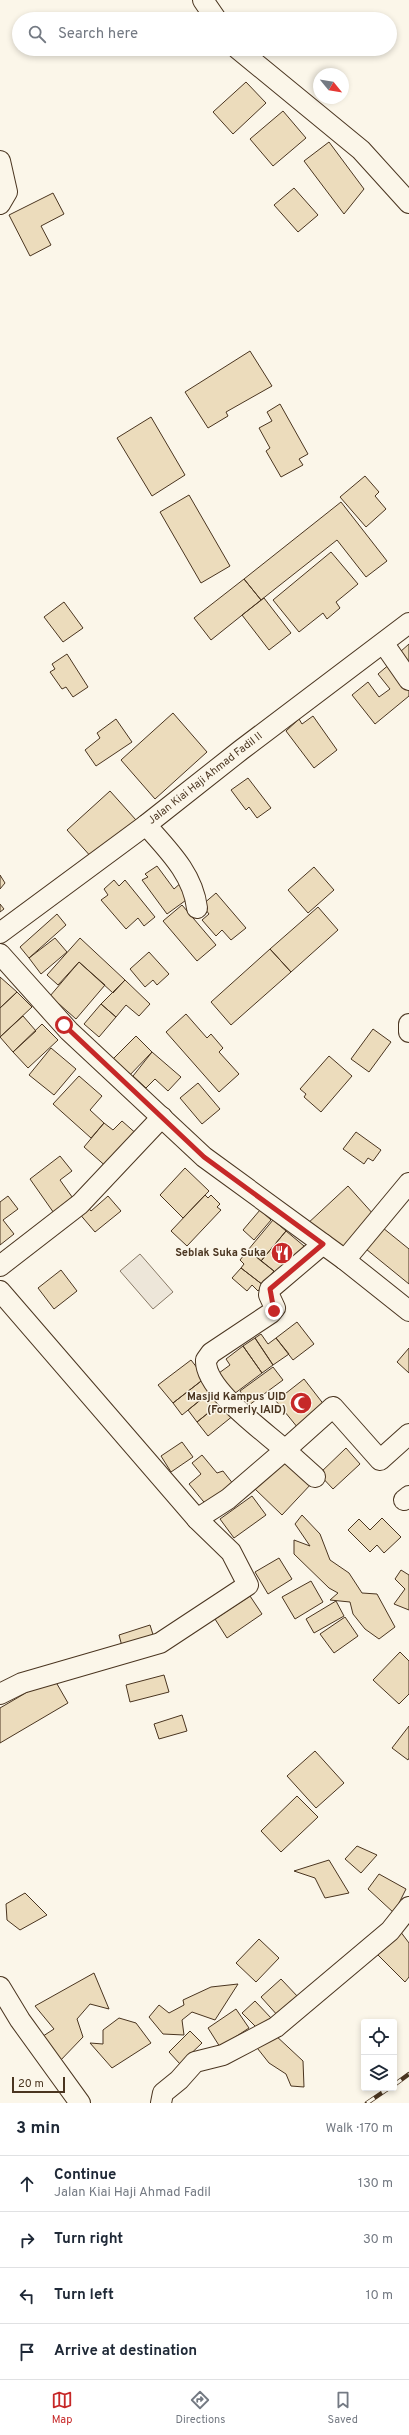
<!DOCTYPE html>
<meta charset="utf-8">
<style>
body{margin:0;font-family:Overpass,sans-serif;background:#f2f2f3;color:#1f2937}
.controls{position:absolute;right:12px;bottom:12px;display:grid;overflow:hidden;border-radius:4px;box-shadow:0 2px 6px #0003}
.controls button{width:36px;height:36px;display:grid;place-items:center;padding:0;border:0;border-bottom:1px solid #e0e1e3;background:#fff;color:#1f2937;font:20px sans-serif}
.compass{position:absolute;left:313px;top:68px;width:36px;height:36px;border-radius:50%;background:#fff;box-shadow:0 2px 6px #0003;rotate:120deg}
.scale{position:absolute;left:12px;bottom:10px;width:53px;box-sizing:border-box;padding-left:4px;border:2px solid #4a3520;border-top:0;font-size:11px;line-height:14px;white-space:nowrap;color:#4a3520;-webkit-text-stroke:3px #fbf6e9;paint-order:stroke}
.stop{position:absolute;width:12px;height:12px;margin:-9px;border:3px solid #c62828;border-radius:50%;background:#fff}
.stop.end{background:#c62828;border-color:#fff;box-shadow:0 1px 4px #0008}
.list{margin:0;padding:0;list-style:none}
h2{display:flex;justify-content:space-between;align-items:center;height:52px;margin:0;padding:0 16px;font-size:17px}
h2 small{font-size:13px;font-weight:400;color:#747a83}
.list li{display:grid;grid-template-columns:26px 1fr auto;gap:12px;align-items:center;box-sizing:border-box;height:56px;padding:0 16px;border-top:1px solid #e0e1e3}
.list b{display:block;font-size:15px;white-space:nowrap}
.list p{margin:0;font-size:13px;white-space:nowrap;color:#747a83}
.list em{font-size:13px;font-style:normal;color:#747a83}
.icon{flex:none;width:22px;height:22px;fill:none;stroke:currentColor;stroke-width:2;stroke-linecap:round;stroke-linejoin:round}
.map{position:relative;flex:none;width:409px;height:2103px;overflow:hidden}
.search{position:absolute;background:#fff;box-shadow:0 2px 6px #0003;left:12px;right:12px;top:12px;height:44px;display:flex;align-items:center;gap:10px;box-sizing:border-box;padding:0 14px;border-radius:22px;color:#747a83;font-size:15px}
.sheet{height:276px;background:#fff}
nav{display:flex;justify-content:space-around;align-items:center;box-sizing:border-box;height:56px;border-top:1px solid #e0e1e3;background:#fff;font-size:11px;color:#747a83}
nav a{display:grid;justify-items:center;gap:2px}
nav .on{color:#c62828}
.map>svg:first-child{display:block}
</style>
<div class="map">
<svg width="409" height="2103" viewBox="0 0 409 2103">
<rect width="100%" height="100%" fill="#fbf6e9"/>
<!-- green -->
<path fill="#ede6d9" stroke="#887966" d="M 140,1254 L 173,1292 L 153,1309 L 120,1271 Z"/>
<!-- building -->
<path fill="#ecdcbc" stroke="#4a3520" d="M 246,82 L 266,103 L 233,134 L 213,112 Z
M 283,111 L 306,138 L 273,166 L 250,139 Z
M 329,142 L 364,189 L 344,214 L 304,161 Z
M 294,188 L 318,215 L 298,232 L 274,205 Z
M 53,193 L 64,214 L 41,226 L 51,245 L 30,256 L 9,215 Z
M 250,351 L 272,386 L 226,412 L 228,416 L 208,428 L 185,392 Z
M 280,404 L 308,454 L 299,459 L 303,465 L 281,477 L 266,451 L 270,448 L 259,428 L 272,421 L 267,412 Z
M 151,417 L 185,475 L 152,496 L 117,438 Z
M 365,476 L 379,492 L 375,496 L 386,509 L 366,527 L 340,497 Z
M 189,495 L 230,566 L 201,583 L 160,512 Z
M 341,502 L 387,561 L 366,577 L 337,540 L 261,600 L 244,579 Z
M 331,552 L 358,584 L 336,602 L 340,608 L 327,619 L 323,613 L 299,632 L 273,600 Z
M 244,579 L 261,600 L 211,640 L 194,618 Z
M 264,598 L 291,633 L 269,650 L 242,615 Z
M 64,602 L 83,628 L 63,642 L 44,617 Z
M 409,644 L 409,662 L 400,652 Z
M 67,654 L 88,687 L 73,697 L 66,687 L 62,689 L 50,672 L 55,669 L 52,664 Z
M 391,663 L 409,686 L 409,696 L 375,724 L 352,695 L 368,682 L 379,697 L 390,689 L 378,674 Z
M 173,713 L 207,752 L 155,799 L 121,760 Z
M 313,716 L 337,750 L 314,768 L 286,731 L 299,719 L 302,724 Z
M 116,719 L 132,742 L 96,766 L 85,750 L 100,738 L 97,733 Z
M 248,778 L 271,808 L 257,818 L 249,807 L 246,810 L 231,790 Z
M 110,791 L 136,820 L 93,859 L 67,830 Z
M 157,866 L 174,889 L 183,881 L 193,895 L 167,914 L 142,880 L 148,877 L 145,874 Z
M 314,867 L 334,890 L 308,913 L 288,890 Z
M 0,875 L 5,883 L 0,889 Z
M 114,880 L 119,886 L 125,880 L 155,917 L 144,926 L 138,918 L 126,929 L 101,900 L 108,895 L 104,889 Z
M 216,893 L 246,928 L 231,940 L 222,930 L 216,936 L 202,920 L 209,914 L 202,905 Z
M 0,904 L 4,909 L 0,912 Z
M 182,905 L 216,945 L 197,961 L 163,921 Z
M 318,907 L 338,930 L 291,972 L 270,949 Z
M 57,914 L 66,925 L 29,958 L 20,947 Z
M 55,938 L 67,952 L 41,974 L 29,958 Z
M 80,938 L 125,980 L 113,993 L 79,962 L 58,985 L 47,975 Z
M 270,949 L 291,972 L 231,1025 L 211,1002 Z
M 149,952 L 169,974 L 157,985 L 153,980 L 145,987 L 130,969 Z
M 79,962 L 105,985 L 76,1019 L 50,996 Z
M 0,977 L 17,992 L 0,1008 Z
M 125,980 L 150,1004 L 139,1016 L 126,1005 L 116,1017 L 101,1004 Z
M 17,992 L 32,1007 L 0,1037 L 0,1008 Z
M 101,1004 L 116,1017 L 99,1037 L 84,1024 Z
M 186,1014 L 207,1038 L 211,1034 L 223,1048 L 219,1052 L 239,1074 L 219,1092 L 166,1032 Z
M 23,1016 L 36,1031 L 13,1052 L 0,1037 Z
M 42,1024 L 58,1040 L 28,1068 L 13,1052 Z
M 373,1029 L 391,1042 L 369,1072 L 351,1059 Z
M 136,1036 L 152,1052 L 127,1078 L 111,1061 Z
M 51,1048 L 76,1069 L 54,1095 L 29,1075 Z
M 152,1052 L 181,1077 L 168,1091 L 155,1079 L 146,1088 L 133,1076 Z
M 329,1056 L 352,1076 L 321,1112 L 304,1097 L 306,1094 L 300,1089 Z
M 79,1076 L 102,1096 L 90,1110 L 104,1123 L 91,1138 L 53,1104 Z
M 198,1083 L 220,1109 L 202,1124 L 180,1098 Z
M 122,1121 L 139,1136 L 109,1169 L 84,1147 L 104,1123 L 113,1130 Z
M 356,1132 L 381,1150 L 373,1161 L 368,1158 L 364,1164 L 343,1149 Z
M 60,1156 L 72,1171 L 60,1180 L 75,1201 L 56,1216 L 30,1179 Z
M 185,1168 L 209,1191 L 183,1218 L 160,1195 Z
M 348,1186 L 374,1215 L 343,1246 L 306,1225 Z
M 205,1195 L 208,1198 L 211,1195 L 220,1204 L 217,1207 L 221,1210 L 187,1246 L 171,1231 Z
M 8,1196 L 18,1209 L 3,1220 L 14,1234 L 0,1245 L 0,1202 Z
M 108,1196 L 121,1211 L 95,1232 L 78,1212 L 86,1205 L 91,1211 Z
M 260,1210 L 271,1220 L 254,1240 L 243,1230 Z
M 273,1220 L 286,1231 L 261,1261 L 248,1250 Z
M 383,1228 L 409,1249 L 409,1284 L 366,1249 Z
M 286,1231 L 304,1246 L 279,1275 L 261,1261 Z
M 248,1250 L 274,1271 L 263,1285 L 241,1268 L 244,1264 L 240,1260 Z
M 241,1268 L 263,1285 L 258,1291 L 252,1285 L 247,1291 L 232,1278 Z
M 61,1270 L 77,1291 L 54,1309 L 38,1288 Z
M 297,1322 L 314,1344 L 293,1360 L 276,1338 Z
M 261,1334 L 268,1344 L 276,1338 L 289,1354 L 273,1365 L 255,1338 Z
M 255,1338 L 273,1365 L 262,1373 L 243,1346 Z
M 243,1346 L 262,1373 L 234,1394 L 219,1373 L 230,1365 L 226,1359 Z
M 409,1348 L 409,1373 L 397,1362 Z
M 191,1360 L 205,1378 L 173,1403 L 158,1385 Z
M 273,1367 L 283,1380 L 245,1408 L 240,1401 L 244,1397 L 240,1391 Z
M 205,1378 L 214,1389 L 182,1415 L 173,1403 Z
M 304,1379 L 325,1406 L 298,1428 L 276,1401 Z
M 214,1389 L 223,1401 L 197,1422 L 188,1410 Z
M 223,1401 L 234,1415 L 208,1436 L 197,1422 Z
M 182,1442 L 193,1457 L 171,1472 L 161,1456 Z
M 346,1448 L 360,1464 L 333,1489 L 319,1474 Z
M 202,1455 L 217,1473 L 223,1471 L 234,1485 L 208,1507 L 189,1484 L 201,1474 L 192,1463 Z
M 285,1457 L 312,1483 L 282,1515 L 255,1489 Z
M 252,1496 L 266,1515 L 234,1538 L 220,1519 Z
M 302,1515 L 320,1534 L 330,1560 L 349,1573 L 362,1593 L 377,1594 L 395,1627 L 379,1639 L 365,1629 L 353,1614 L 350,1602 L 330,1600 L 338,1593 L 329,1588 L 294,1554 L 294,1540 L 310,1546 L 295,1524 Z
M 382,1518 L 401,1537 L 384,1553 L 377,1545 L 370,1552 L 348,1530 L 359,1519 L 370,1530 Z
M 279,1558 L 292,1579 L 268,1594 L 255,1572 Z
M 401,1570 L 409,1575 L 409,1610 L 394,1604 L 405,1589 L 395,1579 Z
M 311,1581 L 323,1602 L 295,1619 L 282,1597 Z
M 250,1596 L 262,1614 L 227,1638 L 215,1619 Z
M 336,1601 L 344,1616 L 314,1633 L 306,1619 Z
M 345,1617 L 358,1636 L 334,1653 L 320,1634 Z
M 150,1625 L 155,1641 L 123,1650 L 119,1635 Z
M 400,1652 L 409,1661 L 409,1694 L 399,1704 L 373,1680 Z
M 164,1675 L 169,1692 L 130,1702 L 126,1685 Z
M 53,1677 L 68,1703 L 0,1743 L 0,1708 Z
M 182,1715 L 187,1731 L 159,1739 L 154,1724 Z
M 409,1726 L 409,1758 L 408,1760 L 392,1748 Z
M 315,1751 L 344,1783 L 316,1808 L 287,1776 Z
M 297,1796 L 318,1817 L 281,1852 L 261,1831 Z
M 357,1846 L 377,1855 L 361,1873 L 345,1859 Z
M 329,1860 L 349,1893 L 325,1898 L 315,1878 L 294,1871 Z
M 379,1874 L 406,1889 L 394,1913 L 368,1889 Z
M 25,1893 L 47,1915 L 20,1930 L 7,1920 L 6,1904 Z
M 400,1931 L 409,1943 L 409,1977 L 405,1982 L 376,1953 Z
M 259,1939 L 279,1958 L 256,1982 L 236,1963 Z
M 94,1973 L 109,2009 L 90,2004 L 77,2019 L 83,2037 L 57,2064 L 37,2040 L 54,2029 L 35,2006 Z
M 281,1979 L 299,1998 L 279,2017 L 261,1997 Z
M 238,1984 L 215,2020 L 192,2012 L 182,2020 L 184,2035 L 163,2034 L 149,2017 L 159,2005 L 169,2013 L 184,2005 L 183,2000 L 211,1987 Z
M 255,2001 L 272,2019 L 260,2031 L 242,2013 Z
M 236,2009 L 249,2028 L 220,2047 L 208,2028 Z
M 119,2018 L 136,2023 L 151,2043 L 112,2068 L 90,2043 L 103,2044 L 103,2030 Z
M 190,2031 L 202,2043 L 180,2064 L 169,2052 Z
M 274,2034 L 303,2061 L 304,2087 L 291,2086 L 286,2074 L 269,2063 L 254,2044 Z"/>
<g fill="none" stroke-linecap="round" stroke-linejoin="round">
<!-- minor casing -->
<g stroke="#4a3520" stroke-width="22">
<g id="minor">
<path d="M 203,0 L 216,19"/>
<path d="M 238,49 L 361,150 L 409,203"/>
<path d="M 0,161 L 7,192 L 0,204"/>
<path d="M 384,644 L 409,680"/>
<path d="M 146,825 C 168,850 193,874 197,908"/>
<path id="s1" d="M 0,933 L 146,825 L 241,750 L 409,623"/>
<path d="M 0,954 L 69,1031 L 204,1157 L 345,1260 L 409,1311"/>
<path d="M 409,1024 L 409,1032"/>
<path d="M 345,1260 L 409,1183"/>
<path d="M 0,1266 L 80,1204 L 162,1117"/>
<path d="M 0,1291 L 197,1519 L 231,1552 L 248,1585 L 160,1643 L 22,1683 L 0,1694"/>
<path d="M 315,1477 L 285,1450 L 333,1407 L 380,1460 L 409,1434"/>
<path d="M 404,1500 L 409,1496"/>
<path d="M 197,1519 L 228,1499 L 285,1450 C 264,1431 204,1389 206,1360 L 211,1353 L 271,1313 L 275,1308 L 269,1295 L 270,1289 L 323,1244"/>
<path d="M 0,1987 L 20,2020 L 80,2103"/>
<path d="M 161,2103 L 163,2093 L 179,2080 L 195,2062 L 223,2055 L 276,2027 L 390,1931 L 409,1907"/>
</g>
</g>
<!-- minor -->
<use href="#minor" stroke="#fbf6e9" stroke-width="20"/>
<!-- rail casing -->
<g stroke="#4a3520" stroke-width="4.5">
<path id="rail" d="M 394,2085 L 409,2074
M 367,2103 L 389,2088"/>
</g>
<!-- rail -->
<use href="#rail" stroke="#fbf6e9" stroke-width="3" stroke-dasharray="9" stroke-linecap="butt"/>
</g>
<g fill="none" stroke-linecap="round" stroke-linejoin="round">
<!-- route -->
<path stroke="#c62828" stroke-width="5" d="M 64,1025 L 204,1157 L 323,1244 L 270,1289 L 274,1311"/>
</g>
<!-- icons -->
<defs>
<g id="restaurant-disc" transform="scale(1.15)"><circle r="9.5" fill="#c62828" stroke="#fbf6e9"/><path d="M-5-6h1v4h1v-4h1v4h1v-4h1v5L-1.5 .5V6h-2V.5L-5-1ZM5-6V6H3V1.5H1.5Q1.5-4 5-6Z" fill="#fff"/></g>
<g id="mosque-disc" transform="scale(1.15)"><circle r="9.5" fill="#c62828" stroke="#fbf6e9"/><path d="M3.5-4.9A6 6 0 1 0 3.5 4.9A5 5 0 1 1 3.5-4.9Z" fill="#fff"/></g>
</defs>
<g fill-rule="evenodd">
<use href="#restaurant-disc" x="282" y="1253"/>
<use href="#mosque-disc" x="301" y="1403"/>
</g>
<g text-anchor="middle" dominant-baseline="central" stroke-width="3" stroke-linejoin="round" paint-order="stroke">
<!-- street labels -->
<g font-size="11" fill="#4a3520" stroke="#fbf6e9">
<text stroke="none"><textPath href="#s1" startOffset="257">Jalan Kiai Haji Ahmad Fadil II</textPath></text>
</g>
<!-- poi labels -->
<g font-size="11" font-weight="bold" fill="#4a3520" stroke="#fbf6e9" text-anchor="end">
<text x="266" y="1253">Seblak Suka Suka</text>
<text x="286" y="1397">Masjid Kampus UID<tspan x="286" dy="13">(Formerly IAID)</tspan></text>
</g>
</g>
</svg>
<div class="controls">
<button><svg class="icon" aria-label="locate" viewBox="0 0 24 24"><circle cx="12" cy="12" r="6"/><path d="M12 2v4M12 18v4M2 12h4M18 12h4"/></svg></button>
<button><svg class="icon" aria-label="layers" viewBox="0 0 24 24"><path d="M12 4l9 5-9 5-9-5zM3 14l9 5 9-5"/></svg></button>
</div>
<svg class="compass" viewBox="-18 -18 36 36"><path d="M0-13l5 13h-10z" fill="#e53935"/><path d="M0 13l5-13h-10z" fill="#747a83"/></svg>
<div class="scale">20 m</div>
<div class="stop" style="left:64px;top:1025px"></div>
<div class="stop end" style="left:274px;top:1311px"></div>
<div class="search"><svg class="icon" aria-label="search" viewBox="0 0 24 24"><circle cx="10" cy="10" r="6"/><path d="M15 15l6 6"/></svg>Search here</div>
</div>
<section class="sheet">
<h2>3 min<small>Walk · 170 m</small></h2>
<ul class="list">
<li><svg class="icon" aria-label="ahead" viewBox="0 0 24 24"><path d="M12 20V5M6 11l6-6 6 6"/></svg><div><b>Continue</b><p>Jalan Kiai Haji Ahmad Fadil</p></div><em>130 m</em></li>
<li><svg class="icon" aria-label="right" viewBox="0 0 24 24"><path d="M7 20v-9h11M14 6l5 5-5 5"/></svg><div><b>Turn right</b></div><em>30 m</em></li>
<li><svg class="icon" aria-label="left" viewBox="0 0 24 24"><path d="M17 20v-9H6M10 6l-5 5 5 5"/></svg><div><b>Turn left</b></div><em>10 m</em></li>
<li><svg class="icon" aria-label="arrive" viewBox="0 0 24 24"><path d="M6 21V4h12l-3 4 3 4H6"/></svg><div><b>Arrive at destination</b></div></li>
</ul>
</section>
<nav>
<a class="on"><svg class="icon" aria-label="map" viewBox="0 0 24 24"><path d="M3 6l6-2 6 2 6-2v14l-6 2-6-2-6 2zM9 4v14M15 6v14"/></svg>Map</a>
<a><svg class="icon" aria-label="directions" viewBox="0 0 24 24"><path d="M12 3l9 9-9 9-9-9zM9 14v-3h6M13 9l2 2-2 2"/></svg>Directions</a>
<a><svg class="icon" aria-label="saved" viewBox="0 0 24 24"><path d="M7 4h10v16l-5-4-5 4z"/></svg>Saved</a>
</nav>
